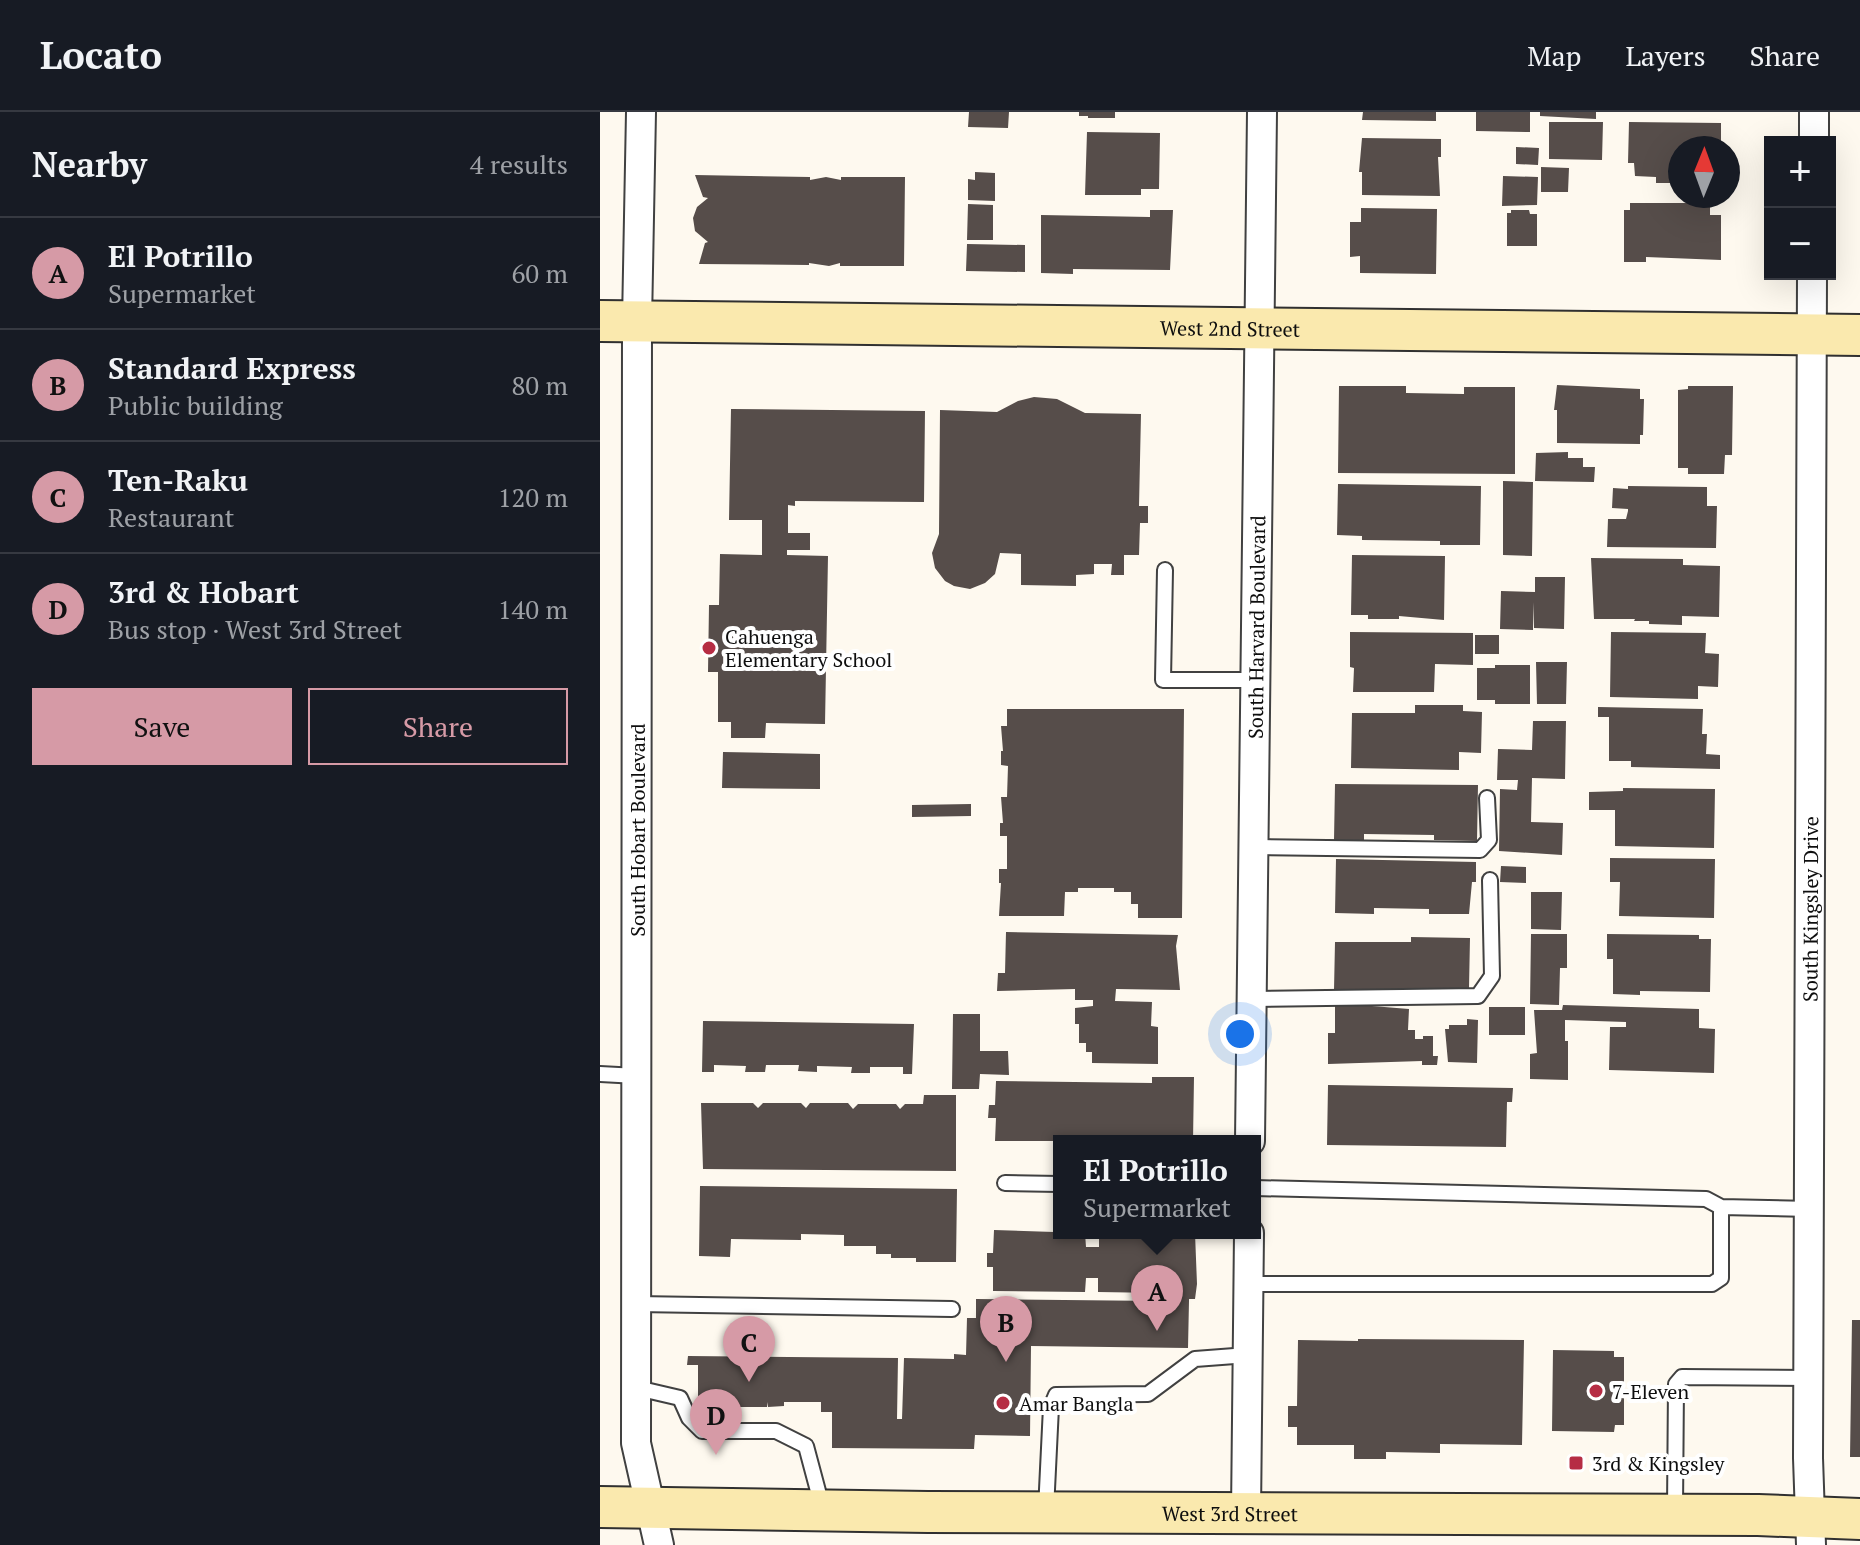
<!DOCTYPE html>
<meta charset="utf-8">
<style>
body{margin:0;font-family:"PT Serif",serif;background:#20242c;color:#f1f3f6}
.controls{position:absolute;right:24px;top:24px;display:grid;overflow:hidden;border-radius:0px;box-shadow:0 8px 32px #0002}
.controls button{width:72px;height:72px;display:grid;place-items:center;padding:0;border:0;border-bottom:2px solid #363941;background:#171b24;color:#f1f3f6;font:40px sans-serif}
.compass{position:absolute;left:1068px;top:24px;width:72px;height:72px;border-radius:50%;background:#171b24;box-shadow:0 8px 32px #0002;rotate:1deg}
.you{position:absolute;left:640px;top:922px;width:28px;height:28px;margin:-20px;border:6px solid #fff;border-radius:50%;background:#1a73e8;box-shadow:0 0 0 12px #1a73e833}
.badge{display:grid;place-items:center;width:52px;height:52px;border-radius:50%;background:#d69aa6;color:#111;font-size:26px;font-weight:700}
.pin{position:absolute;translate:-50% -66px;filter:drop-shadow(0 2px 4px #0008)}
.pin::after{content:'';position:absolute;top:42px;width:28px;height:24px;background:inherit;clip-path:polygon(0 0,100% 0,50% 100%)}
.popup{position:absolute;left:453px;top:1023px;width:208px;height:104px;box-sizing:border-box;display:grid;place-content:center;border-radius:0px;background:#171b24;filter:drop-shadow(0 2px 6px #0005);font-size:26px;white-space:nowrap;color:#9ea1a6}
.popup b{font-size:30px;color:#f1f3f6}
.popup::after{content:'';position:absolute;left:50%;top:100%;margin-left:-16px;border:16px solid transparent;border-top-color:#171b24}
.list{margin:0;padding:0;list-style:none}
h2{display:flex;justify-content:space-between;align-items:center;height:104px;margin:0;padding:0 32px;font-size:34px}
h2 small{font-size:26px;font-weight:400;color:#9ea1a6}
.list li{display:grid;grid-template-columns:52px 1fr auto;gap:24px;align-items:center;box-sizing:border-box;height:112px;padding:0 32px;border-top:2px solid #363941}
.list b{display:block;font-size:30px;white-space:nowrap}
.list p{margin:0;font-size:26px;white-space:nowrap;color:#9ea1a6}
.list em{font-size:26px;font-style:normal;color:#9ea1a6}
.actions{display:flex;gap:16px;padding:24px 32px}
.actions a{flex:1;padding:18px 0;border:2px solid #d69aa6;border-radius:0px;text-align:center;font-size:28px;color:#d69aa6}
.actions .main{background:#d69aa6;color:#111}
.map{position:relative;flex:none;width:1260px;height:1433px;overflow:hidden}
header{display:flex;align-items:center;gap:48px;box-sizing:border-box;height:112px;padding:0 40px;background:#171b24;border-bottom:2px solid #363941}
header strong{font-size:38px}
nav{display:flex;gap:44px;margin-inline-start:auto;font-size:28px}
main{display:flex}
aside{flex:1;background:#171b24}
.map>svg:first-child{display:block}
</style>
<header>
<strong>Locato</strong>
<nav><a>Map</a><a>Layers</a><a>Share</a></nav>
</header>
<main>
<aside>
<h2>Nearby<small>4 results</small></h2>
<ul class="list">
<li><span class="badge">A</span><div><b>El Potrillo</b><p>Supermarket</p></div><em>60 m</em></li>
<li><span class="badge">B</span><div><b>Standard Express</b><p>Public building</p></div><em>80 m</em></li>
<li><span class="badge">C</span><div><b>Ten-Raku</b><p>Restaurant</p></div><em>120 m</em></li>
<li><span class="badge">D</span><div><b>3rd &amp; Hobart</b><p>Bus stop · West 3rd Street</p></div><em>140 m</em></li>
</ul>
<div class="actions"><a class="main">Save</a><a>Share</a></div>
</aside>
<div class="map">
<svg width="1260" height="1433" viewBox="0 0 1260 1433">
<rect width="100%" height="100%" fill="#fef9ef"/>
<!-- building -->
<path fill="#564d4a" d="M 369,0 L 409,0 L 408,16 L 368,15 Z
M 479,0 L 515,0 L 515,6 L 488,6 L 488,4 L 479,4 Z
M 763,0 L 836,0 L 836,9 L 762,8 Z
M 876,0 L 930,0 L 930,20 L 876,19 Z
M 940,0 L 996,0 L 996,7 L 940,4 Z
M 949,10 L 1003,10 L 1002,48 L 949,47 Z
M 1029,10 L 1121,11 L 1121,36 L 1080,36 L 1080,71 L 1056,71 L 1056,65 L 1035,64 L 1034,51 L 1028,51 Z
M 487,20 L 560,21 L 559,77 L 541,77 L 541,83 L 485,83 Z
M 762,26 L 841,27 L 841,45 L 838,45 L 840,84 L 762,83 L 762,60 L 759,60 Z
M 916,35 L 939,36 L 938,53 L 916,52 Z
M 941,55 L 969,56 L 968,80 L 941,80 Z
M 375,60 L 395,61 L 395,89 L 368,88 L 368,67 L 375,68 Z
M 95,63 L 210,65 L 210,68 L 226,65 L 241,68 L 241,65 L 305,65 L 304,154 L 240,154 L 240,151 L 229,154 L 209,151 L 209,153 L 99,152 L 105,131 L 108,130 L 95,119 L 93,106 L 97,95 L 108,86 L 103,85 Z
M 903,64 L 938,65 L 937,93 L 902,94 Z
M 1030,91 L 1110,91 L 1110,103 L 1121,103 L 1121,148 L 1046,145 L 1046,150 L 1024,150 L 1024,98 L 1030,98 Z
M 368,92 L 393,93 L 393,128 L 367,128 Z
M 761,96 L 837,97 L 836,162 L 760,161 L 760,144 L 750,145 L 750,110 L 761,110 Z
M 550,98 L 573,98 L 570,158 L 473,157 L 473,162 L 441,161 L 441,103 L 550,105 Z
M 911,98 L 929,98 L 930,102 L 937,102 L 937,134 L 907,134 L 907,101 L 911,101 Z
M 367,132 L 425,133 L 425,160 L 366,159 Z
M 957,273 L 1040,277 L 1040,287 L 1044,287 L 1043,323 L 1040,323 L 1040,332 L 957,331 L 957,298 L 954,298 Z
M 739,274 L 806,274 L 806,281 L 864,282 L 864,275 L 915,275 L 915,362 L 738,361 Z
M 1088,274 L 1133,274 L 1132,343 L 1125,343 L 1124,362 L 1088,362 L 1088,356 L 1078,356 L 1078,278 L 1088,277 Z
M 434,285 L 457,287 L 485,301 L 541,302 L 539,394 L 548,394 L 548,411 L 540,411 L 539,443 L 524,443 L 524,463 L 511,463 L 512,452 L 494,452 L 494,462 L 476,463 L 476,474 L 421,473 L 421,442 L 400,441 L 395,462 L 385,471 L 370,477 L 354,474 L 345,469 L 335,456 L 332,441 L 339,422 L 340,298 L 397,300 L 418,289 Z
M 131,297 L 325,299 L 324,390 L 195,389 L 195,394 L 188,393 L 188,421 L 210,421 L 210,438 L 187,438 L 187,443 L 228,444 L 225,612 L 166,611 L 165,626 L 131,626 L 131,610 L 118,610 L 118,560 L 108,560 L 109,493 L 119,493 L 120,442 L 162,443 L 162,408 L 129,408 Z
M 968,340 L 968,346 L 983,346 L 983,355 L 995,355 L 994,370 L 935,369 L 936,341 Z
M 903,369 L 933,370 L 932,444 L 903,443 Z
M 738,372 L 881,374 L 880,433 L 840,433 L 840,429 L 762,428 L 762,424 L 737,423 Z
M 1028,374 L 1107,375 L 1107,394 L 1117,394 L 1116,436 L 1007,435 L 1008,407 L 1026,407 L 1028,399 L 1028,397 L 1012,396 L 1013,376 L 1028,377 Z
M 752,443 L 845,444 L 844,508 L 799,504 L 799,507 L 768,507 L 768,503 L 751,503 Z
M 991,446 L 1083,447 L 1083,453 L 1120,454 L 1119,505 L 1082,504 L 1082,513 L 1049,512 L 1049,509 L 1034,509 L 1035,507 L 994,507 Z
M 935,465 L 965,465 L 964,517 L 934,516 L 933,490 L 933,518 L 900,517 L 901,479 L 935,480 Z
M 750,520 L 873,521 L 873,553 L 835,552 L 834,580 L 753,580 L 754,556 L 750,555 Z
M 1011,520 L 1106,521 L 1105,541 L 1119,542 L 1118,575 L 1098,574 L 1098,587 L 1010,585 Z
M 875,523 L 899,523 L 899,542 L 875,542 Z
M 936,550 L 967,550 L 966,592 L 937,592 Z
M 895,553 L 930,553 L 930,592 L 895,592 L 895,588 L 877,588 L 877,556 L 895,556 Z
M 815,593 L 863,593 L 863,599 L 882,600 L 881,641 L 859,640 L 859,658 L 751,656 L 752,601 L 815,601 Z
M 998,595 L 1103,597 L 1102,622 L 1107,622 L 1106,642 L 1120,643 L 1120,657 L 1031,655 L 1031,649 L 1009,649 L 1009,605 L 998,605 Z
M 407,597 L 584,597 L 582,806 L 538,806 L 538,792 L 531,792 L 531,780 L 514,780 L 514,776 L 478,776 L 478,780 L 465,780 L 464,804 L 399,804 L 401,771 L 399,771 L 399,757 L 407,757 L 407,724 L 400,724 L 400,711 L 403,711 L 401,685 L 407,685 L 408,654 L 401,653 L 401,639 L 403,639 L 401,614 L 407,614 Z
M 933,609 L 966,609 L 965,667 L 932,666 L 931,710 L 963,711 L 962,743 L 899,739 L 900,677 L 917,678 L 918,668 L 897,668 L 898,637 L 932,638 Z
M 123,640 L 220,642 L 220,677 L 122,676 Z
M 735,672 L 878,673 L 877,729 L 834,728 L 834,723 L 764,722 L 764,728 L 734,728 Z
M 1023,676 L 1115,677 L 1114,736 L 1015,734 L 1015,698 L 989,698 L 989,680 L 1023,679 Z
M 371,692 L 371,704 L 312,705 L 312,693 Z
M 1010,746 L 1115,747 L 1114,806 L 1019,804 L 1020,770 L 1010,770 Z
M 736,747 L 876,750 L 876,770 L 872,770 L 869,802 L 829,802 L 829,797 L 774,796 L 774,802 L 735,801 Z
M 901,754 L 926,755 L 926,771 L 900,770 Z
M 931,780 L 962,780 L 961,818 L 931,817 Z
M 406,820 L 578,823 L 576,834 L 580,878 L 516,877 L 515,889 L 552,890 L 551,914 L 558,915 L 558,952 L 492,951 L 492,940 L 486,940 L 486,931 L 479,931 L 479,912 L 475,912 L 475,896 L 493,894 L 493,888 L 475,888 L 475,877 L 397,879 L 398,861 L 405,861 Z
M 931,822 L 967,822 L 967,856 L 960,856 L 959,893 L 930,892 Z
M 1007,822 L 1099,823 L 1099,827 L 1111,827 L 1110,880 L 1040,879 L 1040,883 L 1013,882 L 1013,847 L 1007,847 Z
M 811,825 L 870,826 L 869,876 L 734,878 L 735,830 L 811,830 Z
M 735,891 L 809,897 L 808,918 L 815,918 L 815,927 L 823,927 L 823,924 L 833,924 L 833,944 L 838,944 L 837,953 L 822,953 L 822,949 L 728,952 L 728,921 L 735,921 Z
M 963,893 L 1099,897 L 1099,916 L 1115,917 L 1114,961 L 1009,958 L 1010,915 L 1026,915 L 1026,910 L 965,908 L 965,929 L 968,929 L 968,968 L 930,967 L 930,942 L 937,941 L 934,898 L 962,898 Z
M 889,895 L 925,895 L 925,923 L 889,923 Z
M 353,902 L 380,902 L 380,939 L 408,939 L 409,963 L 380,962 L 379,977 L 352,977 Z
M 867,907 L 878,908 L 877,951 L 848,950 L 845,917 L 849,917 L 849,913 L 867,913 Z
M 103,909 L 314,912 L 312,962 L 303,962 L 303,955 L 270,955 L 270,961 L 251,961 L 252,955 L 217,954 L 217,960 L 198,959 L 199,953 L 166,953 L 165,960 L 145,960 L 146,954 L 114,953 L 114,960 L 102,960 Z
M 552,965 L 594,965 L 593,1029 L 395,1029 L 396,1006 L 388,1006 L 389,993 L 395,993 L 396,969 L 552,971 Z
M 728,973 L 913,976 L 912,990 L 907,990 L 906,1035 L 727,1033 Z
M 324,983 L 356,983 L 356,1059 L 103,1057 L 101,991 L 153,991 L 158,996 L 163,991 L 201,991 L 206,996 L 210,991 L 248,991 L 253,997 L 258,992 L 296,992 L 300,997 L 305,992 L 323,992 Z
M 100,1074 L 357,1077 L 356,1150 L 316,1150 L 316,1146 L 291,1146 L 291,1142 L 276,1142 L 276,1134 L 244,1134 L 244,1123 L 201,1122 L 201,1128 L 131,1127 L 130,1145 L 99,1144 Z
M 394,1118 L 485,1121 L 486,1135 L 499,1135 L 499,1121 L 595,1121 L 597,1172 L 595,1187 L 589,1187 L 589,1189 L 588,1236 L 431,1234 L 430,1324 L 375,1323 L 374,1337 L 232,1336 L 232,1300 L 221,1300 L 221,1290 L 184,1290 L 184,1294 L 168,1295 L 167,1290 L 167,1295 L 133,1295 L 133,1290 L 98,1290 L 98,1253 L 87,1253 L 88,1244 L 298,1246 L 297,1307 L 302,1307 L 304,1246 L 354,1247 L 354,1242 L 366,1243 L 367,1206 L 376,1206 L 376,1187 L 560,1189 L 560,1181 L 498,1180 L 498,1166 L 486,1166 L 485,1180 L 393,1179 L 393,1155 L 387,1155 L 387,1141 L 393,1141 Z
M 1252,1208 L 1260,1208 L 1260,1345 L 1250,1345 Z
M 758,1227 L 924,1228 L 922,1333 L 840,1332 L 840,1341 L 786,1340 L 786,1347 L 754,1347 L 754,1333 L 697,1333 L 697,1315 L 688,1315 L 688,1294 L 697,1294 L 698,1228 L 758,1229 Z
M 953,1238 L 1014,1239 L 1014,1245 L 1024,1245 L 1024,1313 L 1015,1313 L 1014,1320 L 952,1319 Z"/>
<g fill="none" stroke-linecap="round" stroke-linejoin="round">
<!-- lane casing -->
<g stroke="#414141" stroke-width="18">
<path id="lane" d="M 565,458 L 563,568 L 656,568
M 654,735 L 880,738 L 889,728 L 887,686
M 653,887 L 878,884 L 892,864 L 890,768
M 0,962 L 37,964
M 405,1071 L 459,1072
M 1121,1095 L 1211,1097
M 648,1172 L 1112,1172 L 1121,1166 L 1121,1095 L 1106,1087 L 655,1076
M 36,1192 L 352,1197
M 37,1276 L 80,1286 L 89,1306 L 102,1319 L 176,1319 L 206,1334 L 222,1394
M 446,1398 L 451,1295 L 456,1283 L 548,1282 L 595,1247 L 648,1243
M 1075,1398 L 1076,1272 L 1082,1265 L 1210,1266"/>
</g>
<!-- street casing -->
<g stroke="#414141" stroke-width="32">
<g id="street">
<path d="M 41,0 L 37,210 L 36,1331 L 59,1433"/>
<path d="M 1214,30 L 1214,0"/>
<path id="s1" d="M 650,1029 L 662,0"/>
<path d="M 646,1401 L 649,1121"/>
<path id="s2" d="M 1211,1433 L 1208,1346 L 1212,162"/>
</g>
</g>
<!-- secondary casing -->
<g stroke="#303030" stroke-width="44">
<g id="secondary">
<path id="s3" d="M 0,209 L 1260,223"/>
<path id="s4" d="M 0,1395 L 328,1400 L 1158,1403 L 1260,1407"/>
</g>
</g>
<!-- lane -->
<use href="#lane" stroke="#fff" stroke-width="14"/>
<!-- street -->
<use href="#street" stroke="#fff" stroke-width="28"/>
<!-- secondary -->
<use href="#secondary" stroke="#fae9ae" stroke-width="40"/>
</g>
<!-- markers -->
<g fill="#b62d44" stroke="#fff" stroke-width="3">
<circle cx="109" cy="536" r="8"/>
<circle cx="996" cy="1279" r="8"/>
<circle cx="403" cy="1291" r="8"/>
<rect x="968" y="1343" width="16" height="16" rx="4"/>
</g>
<g text-anchor="middle" dominant-baseline="central" stroke-width="8" stroke-linejoin="round" paint-order="stroke">
<!-- street labels -->
<g font-size="20" fill="#0e0e0e" stroke="#fff">
<text stroke="none"><textPath href="#s3" startOffset="630">West 2nd Street</textPath></text>
<text stroke="none"><textPath href="#s1" startOffset="514">South Harvard Boulevard</textPath></text>
<text transform="translate(37 718) rotate(-90)">South Hobart Boulevard</text>
<text stroke="none"><textPath href="#s2" startOffset="636">South Kingsley Drive</textPath></text>
<text stroke="none"><textPath href="#s4" startOffset="630">West 3rd Street</textPath></text>
</g>
<!-- poi labels -->
<g font-size="20" fill="#0e0e0e" stroke="#fff" text-anchor="start">
<text x="125" y="524">Cahuenga<tspan x="125" dy="23">Elementary School</tspan></text>
<text x="1012" y="1279">7-Eleven</text>
<text x="419" y="1291">Amar Bangla</text>
<text x="992" y="1351">3rd &amp; Kingsley</text>
</g>
</g>
</svg>
<div class="controls">
<button>+</button>
<button>−</button>
</div>
<svg class="compass" viewBox="-18 -18 36 36"><path d="M0-13l5 13h-10z" fill="#e53935"/><path d="M0 13l5-13h-10z" fill="#9ea1a6"/></svg>
<div class="you"></div>
<div class="pin badge" style="left:557px;top:1219px">A</div>
<div class="popup"><b>El Potrillo</b>Supermarket</div>
<div class="pin badge" style="left:406px;top:1250px">B</div>
<div class="pin badge" style="left:149px;top:1270px">C</div>
<div class="pin badge" style="left:116px;top:1343px">D</div>
</div>
</main>
